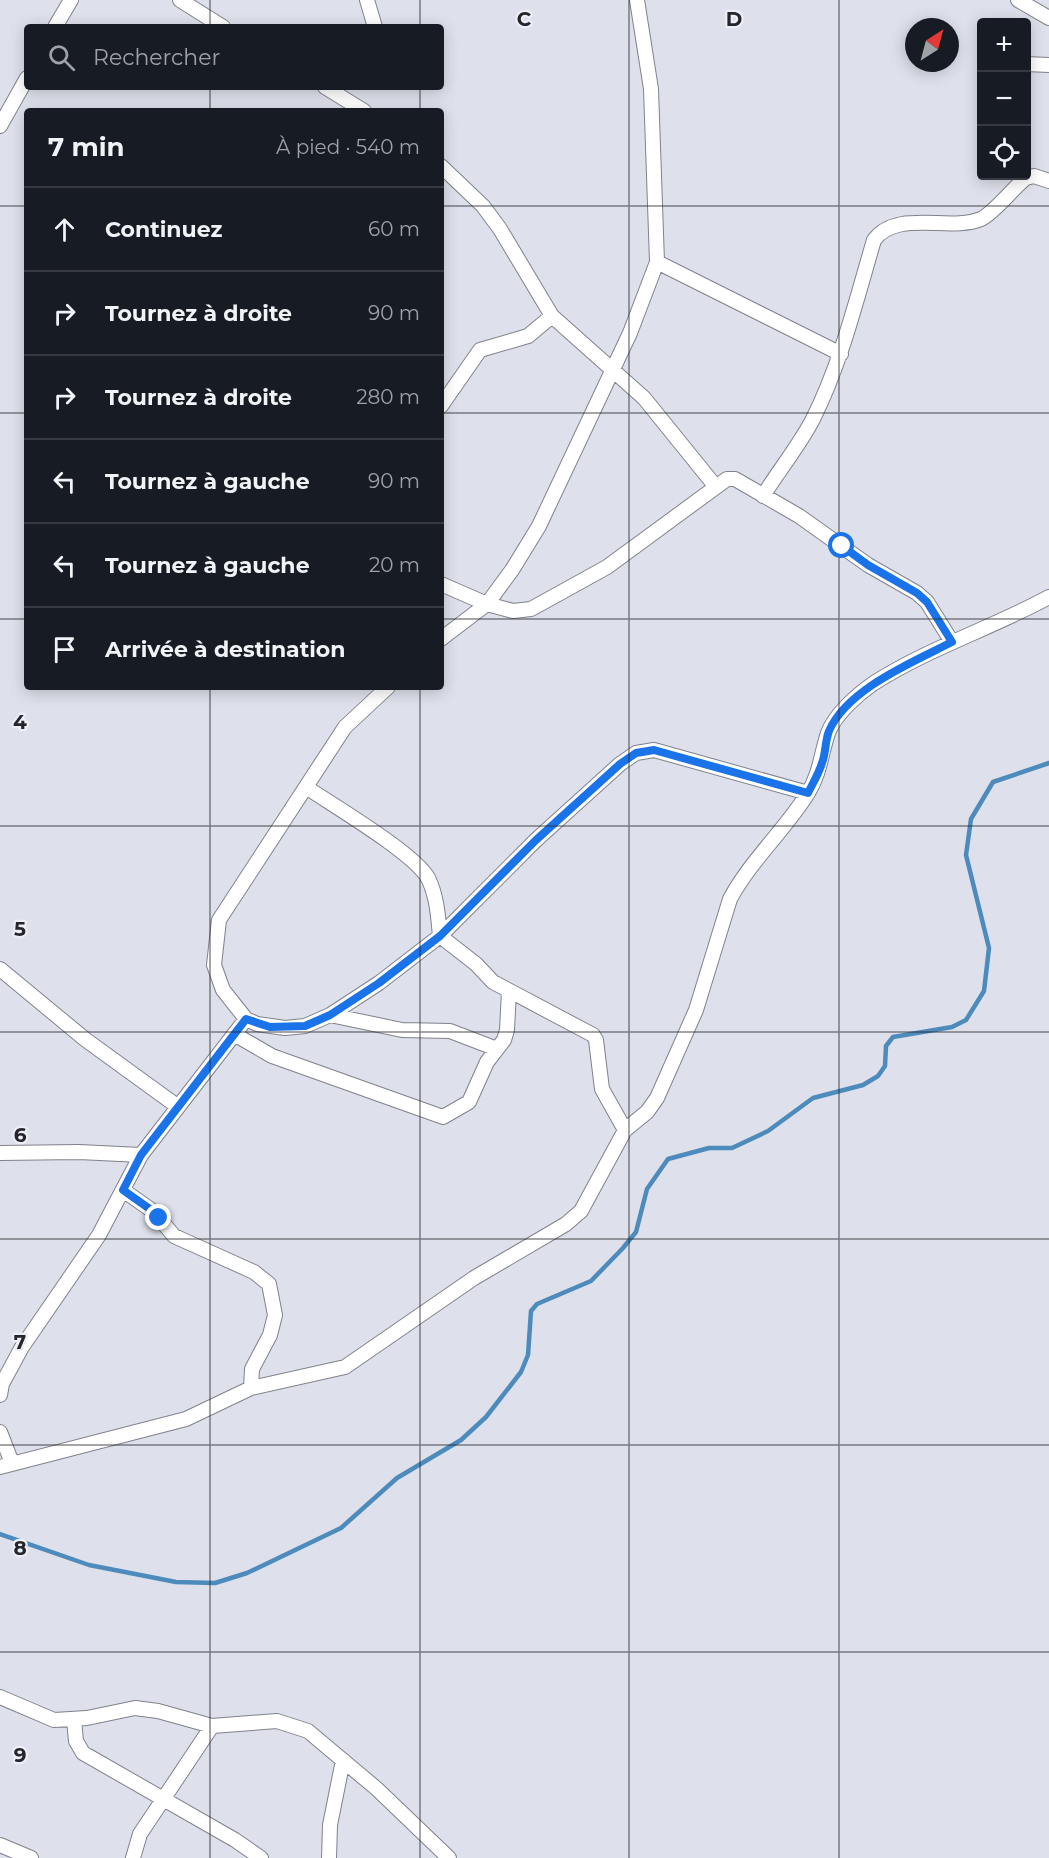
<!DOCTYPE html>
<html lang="fr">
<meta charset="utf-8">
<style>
body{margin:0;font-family:Montserrat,sans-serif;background:#242831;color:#f1f3f6}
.controls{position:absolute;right:18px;top:18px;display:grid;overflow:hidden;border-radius:6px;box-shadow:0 3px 15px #0003}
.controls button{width:54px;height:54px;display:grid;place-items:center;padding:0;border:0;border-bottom:2px solid #363941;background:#171b24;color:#f1f3f6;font:30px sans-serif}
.compass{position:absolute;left:905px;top:18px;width:54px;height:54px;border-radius:50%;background:#171b24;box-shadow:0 3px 15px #0003;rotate:36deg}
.stop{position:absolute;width:18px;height:18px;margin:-14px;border:4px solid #1a73e8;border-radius:50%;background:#fff}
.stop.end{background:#1a73e8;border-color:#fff;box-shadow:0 2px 6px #0008}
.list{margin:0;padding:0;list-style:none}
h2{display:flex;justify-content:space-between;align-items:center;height:78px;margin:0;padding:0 24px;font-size:26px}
h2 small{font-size:20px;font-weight:400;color:#9ea1a6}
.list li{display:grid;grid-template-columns:39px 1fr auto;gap:18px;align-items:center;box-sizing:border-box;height:84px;padding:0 24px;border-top:2px solid #363941}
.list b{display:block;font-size:22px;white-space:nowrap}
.list em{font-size:20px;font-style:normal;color:#9ea1a6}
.icon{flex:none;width:33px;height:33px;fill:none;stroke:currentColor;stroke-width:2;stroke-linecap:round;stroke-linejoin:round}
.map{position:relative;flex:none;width:1049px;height:1858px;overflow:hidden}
.search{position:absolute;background:#171b24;box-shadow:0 3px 15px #0003;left:24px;top:24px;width:420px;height:66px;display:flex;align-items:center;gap:15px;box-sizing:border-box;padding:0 21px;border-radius:6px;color:#9ea1a6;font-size:22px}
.panel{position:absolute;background:#171b24;box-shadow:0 3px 15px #0003;left:24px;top:108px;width:420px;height:582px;border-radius:6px}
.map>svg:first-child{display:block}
</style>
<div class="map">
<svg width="1049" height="1858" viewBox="0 0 1049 1858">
<rect width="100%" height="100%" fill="#dee0eb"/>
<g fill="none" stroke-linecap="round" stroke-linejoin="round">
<!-- stream -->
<path stroke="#4d8bbc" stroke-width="4.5" d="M 0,1534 L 89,1565 L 176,1582 L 215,1583 L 247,1573 L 341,1528 L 397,1478 L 461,1440 L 486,1417 L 521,1372 L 528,1355 L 531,1311 L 537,1304 L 591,1281 L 623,1248 L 636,1232 L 647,1189 L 668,1159 L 709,1148 L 732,1148 L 768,1131 L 813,1098 L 863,1085 L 878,1076 L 885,1066 L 886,1046 L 893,1037 L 952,1027 L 966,1020 L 984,991 L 989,948 L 966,855 L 971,819 L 993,782 L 1049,763"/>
<!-- minor casing -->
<g stroke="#80828b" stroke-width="16">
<path id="minor" d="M 180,0 L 223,27
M 367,0 L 375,27
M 1018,0 L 1049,18
M 55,27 L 71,0
M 1026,64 L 1049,65
M 325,87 L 364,111
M 0,126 L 27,78
M 441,166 L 483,206 L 500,229 L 552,316 L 644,398 L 716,487 L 727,479 L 735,479 L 799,516 L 868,565 L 917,593 L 927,602 L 952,642
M 657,262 L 841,354
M 441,406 L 480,350 L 528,336 L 552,316
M 763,496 C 779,470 799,446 813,419 C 841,363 856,301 874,240 C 897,209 949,232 981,219 C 994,213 1013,188 1026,178 L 1034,176 L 1049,181
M 441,584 L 487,604 L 513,611 L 531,609 L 607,567 L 716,487
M 441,639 L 487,604 L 512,570 L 539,526 L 630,333 L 657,262 L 651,89 L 637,0
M 388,687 L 345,727 L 219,920 L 214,965 L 223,990 L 246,1019 L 257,1024 L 285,1028 L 305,1026 L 330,1015 L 379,983 L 440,936 L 536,840 L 620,764 L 636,753 L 654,750 L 808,793
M 306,787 C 334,806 414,853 428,878 C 437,896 438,916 440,936 L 476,964 L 493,982 L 593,1035 L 596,1040 L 602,1089 L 625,1130
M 0,969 L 86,1040 L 177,1106
M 330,1015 L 402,1030 L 450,1031 L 497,1049
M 234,1034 L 272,1056 L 443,1117 L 469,1102 L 487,1062 L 504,1040 L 507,1030 L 509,991
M 0,1153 L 79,1152 L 141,1155
M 123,1190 L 154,1212 L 174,1236 L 254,1272 L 269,1284 L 275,1315 L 270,1335 L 252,1369 L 251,1388
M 0,1395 L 2,1384 L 22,1347 L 99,1235 L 141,1155 L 246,1019
M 0,1432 L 12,1463
M 0,1467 L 186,1419 L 251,1388 L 345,1367 L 474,1278 L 566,1224 L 581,1211 L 625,1130 L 647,1112 L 657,1098 L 696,1010 L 730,899 C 751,860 785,830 808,793 C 820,774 821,754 828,733 C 835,714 858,694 874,683 C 929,648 992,628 1049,597
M 0,1697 L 54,1720 L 87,1718 L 135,1708 L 158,1711 L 212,1726
M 74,1720 L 76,1741 L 83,1753 L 235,1840 L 261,1858
M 0,1845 L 31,1858
M 133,1858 L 140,1834 L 212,1726 L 277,1721 L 308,1731 L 377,1789 L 449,1858
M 329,1858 L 330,1825 L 343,1760"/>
</g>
<!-- minor -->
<use href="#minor" stroke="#fff" stroke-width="14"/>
</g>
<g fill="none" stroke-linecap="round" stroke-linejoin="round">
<!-- route -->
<path stroke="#1a73e8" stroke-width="8" d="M 159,1218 L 154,1212 L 123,1190 L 141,1155 L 246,1019 L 270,1027 L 305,1026 L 330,1015 L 379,983 L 440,936 L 536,840 L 620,764 L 636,753 L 654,750 L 808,793 C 813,783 819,773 822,763 C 826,753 825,741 829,731 C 847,689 913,662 952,642 L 927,602 L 917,593 L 868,565 L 842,546"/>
</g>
<!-- grid -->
<path fill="none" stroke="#26262a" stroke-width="1.5" stroke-opacity="0.55" d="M 210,0 L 210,27M 420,0 L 420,27M 629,0 L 629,1858M 839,0 L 839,1858M 210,87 L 210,111M 420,87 L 420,111M 0,206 L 27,206M 441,206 L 1049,206M 0,413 L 27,413M 441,413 L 1049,413M 0,619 L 27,619M 441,619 L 1049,619M 210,687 L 210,1858M 420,687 L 420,1858M 0,826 L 1049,826M 0,1032 L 1049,1032M 0,1239 L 1049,1239M 0,1445 L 1049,1445M 0,1652 L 1049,1652"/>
<g font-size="20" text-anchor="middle" font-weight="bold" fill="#26262a" stroke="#eceef9" stroke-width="4.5" stroke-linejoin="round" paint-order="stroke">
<text x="524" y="26">C</text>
<text x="734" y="26">D</text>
<text x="20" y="729">4</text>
<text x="20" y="936">5</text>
<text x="20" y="1142">6</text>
<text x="20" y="1349">7</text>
<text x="20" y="1555">8</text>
<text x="20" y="1762">9</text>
</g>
</svg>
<div class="controls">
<button>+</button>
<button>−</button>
<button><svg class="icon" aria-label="locate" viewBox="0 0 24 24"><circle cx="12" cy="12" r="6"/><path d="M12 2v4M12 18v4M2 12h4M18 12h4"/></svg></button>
</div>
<svg class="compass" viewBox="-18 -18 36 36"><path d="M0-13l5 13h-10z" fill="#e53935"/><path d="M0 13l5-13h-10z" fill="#9ea1a6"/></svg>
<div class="stop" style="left:842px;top:546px"></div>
<div class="stop end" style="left:159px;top:1218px"></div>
<div class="search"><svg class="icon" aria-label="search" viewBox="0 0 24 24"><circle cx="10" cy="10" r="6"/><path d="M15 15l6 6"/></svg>Rechercher</div>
<section class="panel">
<h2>7 min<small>À pied · 540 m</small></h2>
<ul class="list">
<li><svg class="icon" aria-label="ahead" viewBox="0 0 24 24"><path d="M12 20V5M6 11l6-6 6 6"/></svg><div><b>Continuez</b></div><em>60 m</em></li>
<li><svg class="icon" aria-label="right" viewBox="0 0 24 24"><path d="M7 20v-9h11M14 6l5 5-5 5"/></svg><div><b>Tournez à droite</b></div><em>90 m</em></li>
<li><svg class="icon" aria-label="right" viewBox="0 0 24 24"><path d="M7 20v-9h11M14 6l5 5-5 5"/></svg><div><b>Tournez à droite</b></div><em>280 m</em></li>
<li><svg class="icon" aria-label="left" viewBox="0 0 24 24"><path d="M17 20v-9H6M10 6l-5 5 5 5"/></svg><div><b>Tournez à gauche</b></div><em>90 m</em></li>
<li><svg class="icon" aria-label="left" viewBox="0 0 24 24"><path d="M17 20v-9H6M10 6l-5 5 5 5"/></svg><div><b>Tournez à gauche</b></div><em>20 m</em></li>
<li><svg class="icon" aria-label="arrive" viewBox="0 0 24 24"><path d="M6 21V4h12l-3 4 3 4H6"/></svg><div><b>Arrivée à destination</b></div></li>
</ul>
</section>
</div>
